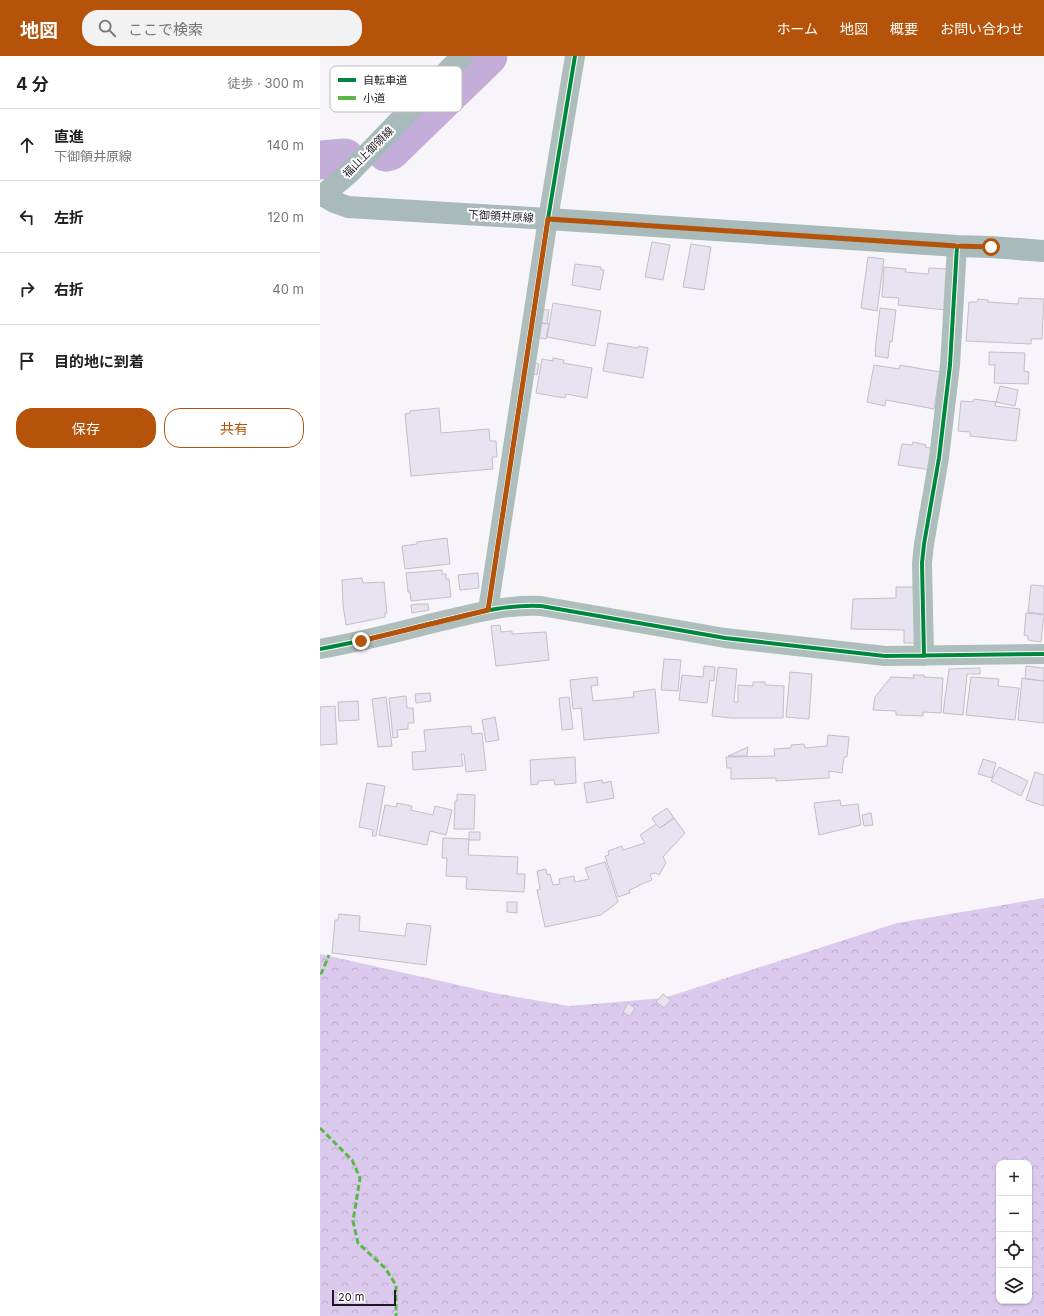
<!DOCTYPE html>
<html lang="ja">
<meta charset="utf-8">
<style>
body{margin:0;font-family:Inter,"Noto Sans JP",sans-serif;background:#f2f2f2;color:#202124}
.controls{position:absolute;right:12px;bottom:12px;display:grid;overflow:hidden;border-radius:8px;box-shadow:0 1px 3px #0004}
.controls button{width:36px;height:36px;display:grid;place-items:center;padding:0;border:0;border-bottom:1px solid #e0e0e0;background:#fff;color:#202124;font:20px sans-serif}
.scale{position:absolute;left:12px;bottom:10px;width:64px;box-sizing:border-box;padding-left:4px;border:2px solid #1e1a23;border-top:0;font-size:11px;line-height:14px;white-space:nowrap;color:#1e1a23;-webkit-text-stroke:3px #fff;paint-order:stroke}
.stop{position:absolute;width:12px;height:12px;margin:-9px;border:3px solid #b45309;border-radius:50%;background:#fff}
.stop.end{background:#b45309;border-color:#fff;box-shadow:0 1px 4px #0008}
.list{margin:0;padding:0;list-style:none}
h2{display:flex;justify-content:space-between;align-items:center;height:52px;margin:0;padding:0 16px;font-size:17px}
h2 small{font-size:13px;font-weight:400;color:#757577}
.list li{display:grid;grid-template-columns:26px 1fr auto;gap:12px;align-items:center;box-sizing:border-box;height:72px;padding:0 16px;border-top:1px solid #e0e0e0}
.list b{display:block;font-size:15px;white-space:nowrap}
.list p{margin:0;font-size:13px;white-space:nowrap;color:#757577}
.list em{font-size:13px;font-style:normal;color:#757577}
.actions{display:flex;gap:8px;padding:12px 16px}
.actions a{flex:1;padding:9px 0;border:1px solid #b45309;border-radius:16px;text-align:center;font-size:14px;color:#b45309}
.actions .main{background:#b45309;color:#fff}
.icon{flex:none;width:22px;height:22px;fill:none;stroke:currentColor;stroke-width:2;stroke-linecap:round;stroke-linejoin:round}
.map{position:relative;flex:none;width:724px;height:1260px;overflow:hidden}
header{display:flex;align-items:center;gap:24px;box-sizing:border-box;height:56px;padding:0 20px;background:#b45309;color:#fff}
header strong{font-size:19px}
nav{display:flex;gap:22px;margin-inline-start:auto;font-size:14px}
.search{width:280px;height:36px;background:#f2f2f2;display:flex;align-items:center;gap:10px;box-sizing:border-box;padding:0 14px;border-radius:16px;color:#757577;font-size:15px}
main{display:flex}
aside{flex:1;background:#fff}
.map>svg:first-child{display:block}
</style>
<header>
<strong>地図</strong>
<div class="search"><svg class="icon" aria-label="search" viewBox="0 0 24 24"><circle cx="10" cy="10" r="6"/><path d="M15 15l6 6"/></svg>ここで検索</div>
<nav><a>ホーム</a><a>地図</a><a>概要</a><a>お問い合わせ</a></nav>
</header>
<main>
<aside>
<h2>4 分<small>徒歩 · 300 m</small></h2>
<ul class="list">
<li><svg class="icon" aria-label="ahead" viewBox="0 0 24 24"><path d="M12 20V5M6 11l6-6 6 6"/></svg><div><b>直進</b><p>下御領井原線</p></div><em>140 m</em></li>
<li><svg class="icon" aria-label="left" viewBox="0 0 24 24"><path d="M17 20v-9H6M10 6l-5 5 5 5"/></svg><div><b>左折</b></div><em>120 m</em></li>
<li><svg class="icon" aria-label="right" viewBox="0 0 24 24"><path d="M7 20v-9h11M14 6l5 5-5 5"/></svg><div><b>右折</b></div><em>40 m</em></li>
<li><svg class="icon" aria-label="arrive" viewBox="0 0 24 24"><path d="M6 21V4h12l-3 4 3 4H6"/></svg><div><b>目的地に到着</b></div></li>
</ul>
<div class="actions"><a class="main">保存</a><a>共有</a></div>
</aside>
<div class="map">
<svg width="724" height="1260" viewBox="0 0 724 1260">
<defs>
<pattern id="forest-crowns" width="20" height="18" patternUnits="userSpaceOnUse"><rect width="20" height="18" fill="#dbcaed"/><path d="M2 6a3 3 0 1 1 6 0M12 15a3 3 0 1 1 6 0" fill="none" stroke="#bcadcb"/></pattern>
</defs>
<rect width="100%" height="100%" fill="#f7f5fa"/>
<!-- forest -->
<path fill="url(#forest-crowns)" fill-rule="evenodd" d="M 724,842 L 724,1260 L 0,1260 L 0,898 L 174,937 L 249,950 L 344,942 L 577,867 ZM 679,1107 L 709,1107 L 709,1245 L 679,1245 Z"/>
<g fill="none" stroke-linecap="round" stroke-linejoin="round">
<!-- river -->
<path stroke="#c3aeda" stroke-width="39" d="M 66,96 L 70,95 L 168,0
M 0,104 L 25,102"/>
</g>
<!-- building -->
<path fill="#e9e2f1" stroke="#c2bfc6" d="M 332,186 L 350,189 L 343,224 L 325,221 Z
M 371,188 L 391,191 L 384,234 L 363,231 Z
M 548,201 L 564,203 L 557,255 L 541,252 Z
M 255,208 L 281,211 L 281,214 L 284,214 L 280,234 L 252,229 Z
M 564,211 L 586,213 L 585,216 L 608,218 L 609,212 L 628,213 L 626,254 L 578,249 L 579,242 L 562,241 Z
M 699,242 L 724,243 L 722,283 L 711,283 L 711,288 L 646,285 L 649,246 L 657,246 L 658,243 L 668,244 L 668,246 L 698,248 Z
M 233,247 L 281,255 L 275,290 L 227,281 Z
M 560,252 L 576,254 L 572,286 L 570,285 L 568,302 L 555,300 L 556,295 L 555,295 Z
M 220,253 L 229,254 L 227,268 L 217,266 Z
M 218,266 L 229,268 L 226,283 L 215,281 Z
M 288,287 L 318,292 L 319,290 L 328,292 L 323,322 L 283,315 Z
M 669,296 L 705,297 L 704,315 L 709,316 L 708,328 L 674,327 L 675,309 L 669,309 Z
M 233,302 L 244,304 L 243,307 L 272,312 L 267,342 L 246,338 L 245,342 L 216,337 L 222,303 L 233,305 Z
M 211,306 L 219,308 L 217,319 L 209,317 Z
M 554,309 L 579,313 L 580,309 L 620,316 L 614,353 L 566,344 L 565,350 L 547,346 Z
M 680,330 L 698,334 L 695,350 L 676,346 Z
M 654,343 L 676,346 L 675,350 L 700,353 L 696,385 L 650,380 L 650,376 L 638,375 L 641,345 L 653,346 Z
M 119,352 L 121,377 L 169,373 L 170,385 L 176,385 L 177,401 L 172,401 L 173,413 L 91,420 L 85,358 L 90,357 L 90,355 Z
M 593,386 L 606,389 L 605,391 L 614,393 L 611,414 L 578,409 L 582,388 L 592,389 Z
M 127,482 L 130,508 L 85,513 L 82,490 L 97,488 L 97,486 Z
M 122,514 L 122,518 L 126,518 L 126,523 L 129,523 L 131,541 L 91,545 L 90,536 L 88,536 L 86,517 Z
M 158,517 L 159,532 L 140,534 L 138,519 Z
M 42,522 L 43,527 L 64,526 L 67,557 L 65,557 L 65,561 L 26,569 L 23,549 L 22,524 Z
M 711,529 L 724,530 L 724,558 L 708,556 Z
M 576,531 L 600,531 L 599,587 L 584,587 L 584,574 L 531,573 L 533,543 L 576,542 Z
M 100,548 L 108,548 L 109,554 L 92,557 L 91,549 Z
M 706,557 L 724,559 L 721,586 L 708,584 L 708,580 L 704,579 Z
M 180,569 L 181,576 L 192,575 L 192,578 L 226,576 L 229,604 L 176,610 L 171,570 Z
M 344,603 L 361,604 L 358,635 L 341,634 Z
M 384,610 L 395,611 L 394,625 L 390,624 L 387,647 L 359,644 L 362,619 L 383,621 Z
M 706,610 L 724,612 L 724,625 L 705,623 Z
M 398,611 L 417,613 L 414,646 L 418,646 L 418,629 L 433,630 L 433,626 L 445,626 L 445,629 L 464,630 L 463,662 L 412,662 L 392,660 Z
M 660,612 L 660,618 L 647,618 L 643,659 L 623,657 L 629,613 Z
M 470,616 L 492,618 L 489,663 L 466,661 Z
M 593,619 L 604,619 L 604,621 L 623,622 L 621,657 L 603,656 L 603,660 L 576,659 L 576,655 L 553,654 L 555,641 L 571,621 L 594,622 Z
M 277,621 L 278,629 L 271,630 L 273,645 L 314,641 L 313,636 L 335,633 L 339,677 L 264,684 L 261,652 L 253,653 L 250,624 Z
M 651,621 L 679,623 L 678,630 L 699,632 L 695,664 L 646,659 Z
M 702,622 L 724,625 L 724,667 L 698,664 Z
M 110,637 L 111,645 L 96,647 L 95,638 Z
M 86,640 L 87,652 L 93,652 L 94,667 L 88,667 L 88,673 L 77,674 L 78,681 L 73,682 L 69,642 Z
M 66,641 L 72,690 L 58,691 L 52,643 Z
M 249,641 L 253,673 L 242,674 L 239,642 Z
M 38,645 L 39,664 L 19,665 L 18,646 Z
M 15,650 L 17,688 L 0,689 L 0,651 Z
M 175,661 L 179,684 L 166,686 L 162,664 Z
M 151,670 L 152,678 L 162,677 L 166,714 L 146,716 L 144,698 L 141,698 L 143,710 L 93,714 L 92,696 L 106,695 L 104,674 Z
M 508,679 L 529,681 L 527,701 L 524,701 L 522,717 L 509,715 L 509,722 L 456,725 L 456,722 L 411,723 L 411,712 L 407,712 L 406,701 L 455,700 L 454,693 L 471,692 L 471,689 L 484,688 L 485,692 L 507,690 Z
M 428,691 L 427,700 L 408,700 Z
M 255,701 L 256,727 L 235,729 L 234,724 L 218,725 L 218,728 L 211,729 L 210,704 Z
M 663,703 L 676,707 L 672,722 L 658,718 Z
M 679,711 L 708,725 L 701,740 L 671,725 Z
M 715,716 L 724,719 L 724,750 L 706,744 Z
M 282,724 L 283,727 L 291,725 L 294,742 L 267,747 L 264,727 Z
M 47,727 L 65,730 L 56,780 L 52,780 L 53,774 L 39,771 Z
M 137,738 L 155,739 L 154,773 L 134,773 L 135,745 L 137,745 Z
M 520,744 L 521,750 L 538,748 L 541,769 L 499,779 L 494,747 Z
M 77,747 L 92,750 L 91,754 L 113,759 L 115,750 L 132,754 L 126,779 L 110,775 L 107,789 L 59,779 L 65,749 L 76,751 Z
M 347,752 L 354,762 L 340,772 L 336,768 L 332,762 Z
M 551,757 L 553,769 L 544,770 L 542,759 Z
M 354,762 L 365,777 L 343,801 L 346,807 L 339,819 L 336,817 L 330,818 L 332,824 L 319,829 L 319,830 L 309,834 L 310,837 L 298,841 L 285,800 L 289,799 L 288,795 L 302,790 L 303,794 L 325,787 L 320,779 L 336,768 L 340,772 Z
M 149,776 L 160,776 L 160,784 L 149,784 Z
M 123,782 L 149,783 L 148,799 L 198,801 L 197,818 L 205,818 L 204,836 L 146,833 L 147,821 L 126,820 L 127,802 L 122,802 Z
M 285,806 L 298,846 L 281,859 L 225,871 L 217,834 L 220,833 L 217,815 L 226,813 L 227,819 L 230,818 L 233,829 L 240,828 L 239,823 L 254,820 L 255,826 L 269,823 L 265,812 Z
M 187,846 L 197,846 L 197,857 L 187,856 Z
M 19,858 L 40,860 L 39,875 L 85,880 L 87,867 L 111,870 L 106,909 L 12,897 L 15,864 L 18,864 Z
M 343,938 L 351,944 L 344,952 L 336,946 Z
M 308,947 L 315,952 L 310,960 L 303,956 Z"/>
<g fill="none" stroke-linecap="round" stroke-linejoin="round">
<!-- street -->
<path stroke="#adbebd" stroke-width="20" d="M 168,554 L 228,163 L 255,0
M 0,593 C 38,586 75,577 113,567 C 148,559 184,548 221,550 L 405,582 L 565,600 L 724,598
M 604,600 L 602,507 L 604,488 L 619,402 L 630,309 L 637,190"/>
<!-- secondary -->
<path stroke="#a8baba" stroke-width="22" d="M 3,139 L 14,146 L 28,151 L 228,163 L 637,190 L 671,191 L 724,195
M 0,140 L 3,139 L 29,117 L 142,0"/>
<!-- quiet -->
<path stroke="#58b947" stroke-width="3" stroke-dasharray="6 3" stroke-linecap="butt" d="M 0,918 L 2,916 L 9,899
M 0,1072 L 32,1104 L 40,1122 L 33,1165 L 38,1187 L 65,1212 L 76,1229 L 76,1260"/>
<!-- cycleway casing -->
<g stroke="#fff" stroke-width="6">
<path id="cycleway" d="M 168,554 L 228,163 L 255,0
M 0,593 C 38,586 75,577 113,567 C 148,559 184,548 221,550 L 405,582 L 565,600 L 724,598
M 604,600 L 602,507 L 604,488 L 619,402 L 630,309 L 637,190"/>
</g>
<!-- cycleway -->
<use href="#cycleway" stroke="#00873e" stroke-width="4"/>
</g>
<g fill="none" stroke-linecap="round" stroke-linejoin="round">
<!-- route -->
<path stroke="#b45309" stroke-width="5" d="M 41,585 L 168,554 L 228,163 L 637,190 L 671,191"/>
</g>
<g text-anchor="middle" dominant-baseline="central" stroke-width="4" stroke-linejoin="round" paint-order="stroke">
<!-- street labels -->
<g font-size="11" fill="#1e1a23" stroke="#fff">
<text transform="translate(48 96) rotate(-45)">福山上御領線</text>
<text transform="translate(181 160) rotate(3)">下御領井原線</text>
</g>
</g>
<!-- legend -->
<rect x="10" y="10" width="132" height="46" rx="6" fill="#fff" stroke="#bcbabd" stroke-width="1"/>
<rect x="18" y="22" width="18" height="4" fill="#00873e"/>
<rect x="18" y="40" width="18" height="4" fill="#58b947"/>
<g font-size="11" fill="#1e1a23">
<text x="43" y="28">自転車道</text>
<text x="43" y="46">小道</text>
</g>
</svg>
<div class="controls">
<button>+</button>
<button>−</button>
<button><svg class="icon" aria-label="locate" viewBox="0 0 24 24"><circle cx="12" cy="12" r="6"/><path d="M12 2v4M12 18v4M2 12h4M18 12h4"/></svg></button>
<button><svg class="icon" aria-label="layers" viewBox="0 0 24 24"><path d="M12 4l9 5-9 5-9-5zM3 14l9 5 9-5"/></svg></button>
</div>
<div class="scale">20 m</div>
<div class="stop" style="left:671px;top:191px"></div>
<div class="stop end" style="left:41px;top:585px"></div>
</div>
</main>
